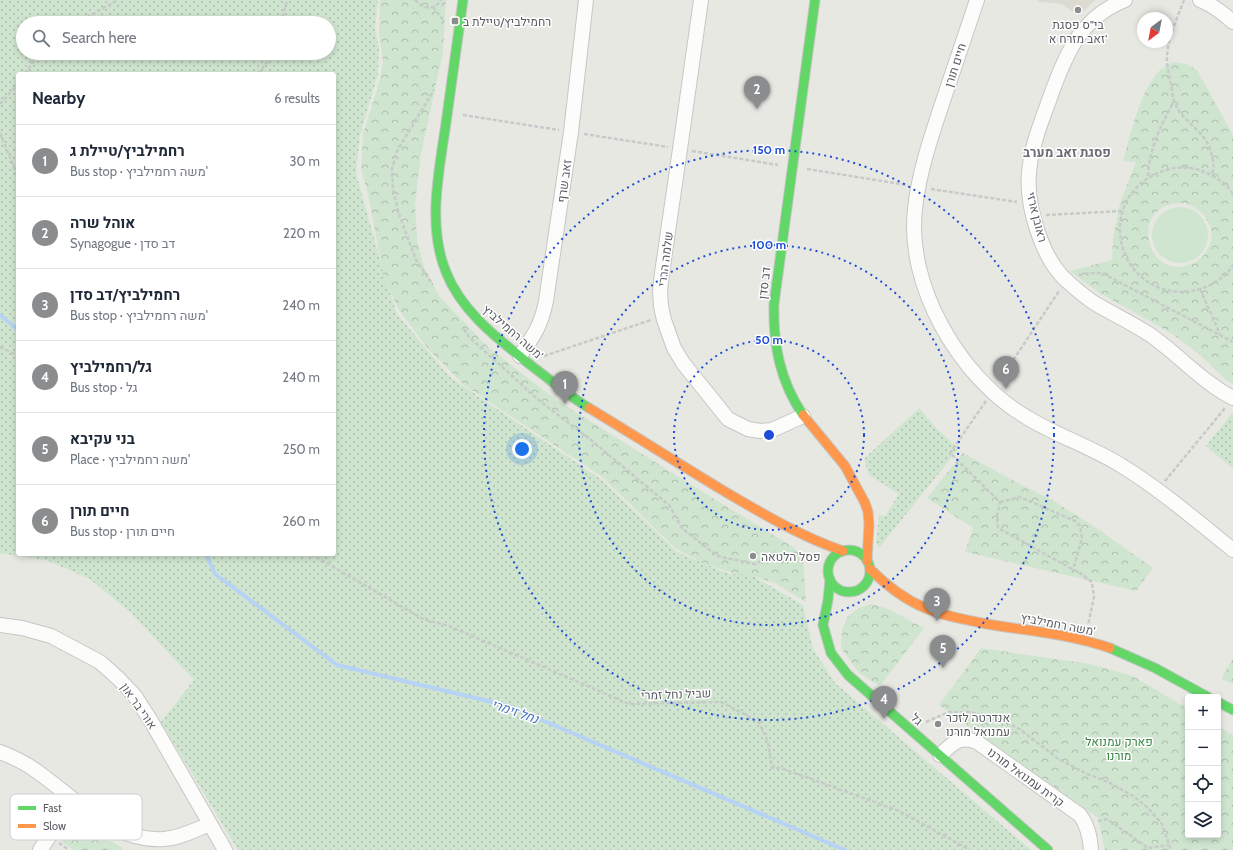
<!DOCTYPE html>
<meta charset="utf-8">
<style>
body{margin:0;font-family:Cabin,Heebo,sans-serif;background:#f2f2f3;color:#1f2937}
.controls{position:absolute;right:12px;bottom:12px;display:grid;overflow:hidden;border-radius:4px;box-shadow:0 2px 6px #0003}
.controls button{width:36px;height:36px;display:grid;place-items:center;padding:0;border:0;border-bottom:1px solid #e0e1e3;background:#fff;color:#1f2937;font:20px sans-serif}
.compass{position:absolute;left:1137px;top:12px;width:36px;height:36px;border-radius:50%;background:#fff;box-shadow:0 2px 6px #0003;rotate:212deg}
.you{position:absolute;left:522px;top:449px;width:14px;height:14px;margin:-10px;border:3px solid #fff;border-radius:50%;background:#1a73e8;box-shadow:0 0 0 6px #1a73e833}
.badge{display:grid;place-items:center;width:26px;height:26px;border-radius:50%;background:#8b8c8e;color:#fff;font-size:13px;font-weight:700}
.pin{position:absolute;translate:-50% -33px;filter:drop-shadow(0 1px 2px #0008)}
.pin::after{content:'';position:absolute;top:21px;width:14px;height:12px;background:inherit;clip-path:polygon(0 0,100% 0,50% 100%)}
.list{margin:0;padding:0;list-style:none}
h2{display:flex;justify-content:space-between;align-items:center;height:52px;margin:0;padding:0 16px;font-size:17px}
h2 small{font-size:13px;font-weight:400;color:#747a83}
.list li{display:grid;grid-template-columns:26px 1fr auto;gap:12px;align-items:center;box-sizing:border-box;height:72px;padding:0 16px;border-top:1px solid #e0e1e3}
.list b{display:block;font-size:15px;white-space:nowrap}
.list p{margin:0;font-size:13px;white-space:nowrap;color:#747a83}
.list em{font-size:13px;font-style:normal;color:#747a83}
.icon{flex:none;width:22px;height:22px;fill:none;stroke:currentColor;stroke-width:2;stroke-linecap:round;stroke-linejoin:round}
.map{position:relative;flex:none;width:1233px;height:850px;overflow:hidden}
.search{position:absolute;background:#fff;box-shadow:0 2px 6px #0003;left:16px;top:16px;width:320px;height:44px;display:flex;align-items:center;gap:10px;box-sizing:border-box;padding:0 14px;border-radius:22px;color:#747a83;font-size:15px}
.panel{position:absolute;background:#fff;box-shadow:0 2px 6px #0003;left:16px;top:72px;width:320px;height:484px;border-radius:4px}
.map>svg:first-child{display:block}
</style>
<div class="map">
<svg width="1233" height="850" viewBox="0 0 1233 850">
<defs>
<pattern id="grass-dots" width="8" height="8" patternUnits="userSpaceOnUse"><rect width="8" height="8" fill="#d0e5d0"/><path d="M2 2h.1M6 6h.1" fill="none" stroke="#acbdac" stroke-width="1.8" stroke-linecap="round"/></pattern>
<pattern id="park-crowns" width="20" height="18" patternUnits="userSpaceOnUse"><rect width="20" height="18" fill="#d0e5d0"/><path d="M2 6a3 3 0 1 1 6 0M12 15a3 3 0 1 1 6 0" fill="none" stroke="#acbdac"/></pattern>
</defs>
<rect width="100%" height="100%" fill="#e8e8e3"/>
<!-- education -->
<path fill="#dcdbd2" d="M 1037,0 L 1095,0 L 1079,16 L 1062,4 L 1040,2 Z"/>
<!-- grass -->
<path fill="url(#grass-dots)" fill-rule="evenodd" d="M 0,0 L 378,0 L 375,29 L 379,47 L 378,74 L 360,135 L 356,173 L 384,274 L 397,314 L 450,377 L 602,480 L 677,552 L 729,574 L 748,573 L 803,605 L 813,649 L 835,683 L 1031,850 L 238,850 L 161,722 L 194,680 L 130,612 L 90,579 L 46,560 L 0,553 ZM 23,23 L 329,23 L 329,53 L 23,53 ZM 18,74 L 334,74 L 334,554 L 18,554 Z
M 919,408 L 939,431 L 959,448 L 879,548 L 876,543 L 879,515 L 885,516 L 899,494 L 869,475 L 864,459 Z
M 1232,413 L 1233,414 L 1233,469 L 1206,446 Z"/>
<!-- park -->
<path fill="url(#park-crowns)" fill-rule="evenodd" d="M 380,0 L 446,0 L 443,52 L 421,154 L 415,204 L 417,240 L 424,267 L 440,297 L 488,347 L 555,399 L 711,497 L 793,547 L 803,559 L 806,602 L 774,583 L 754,576 L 732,573 L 703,563 L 676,549 L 602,477 L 464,385 L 429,350 L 399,310 L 384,279 L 368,194 L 361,169 L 363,134 L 379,83 L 383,61 L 379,35 Z
M 1173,62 L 1186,64 L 1197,70 L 1233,135 L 1233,384 L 1226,380 L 1201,356 L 1174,335 L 1098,292 L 1070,271 L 1112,260 L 1113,238 L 1120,203 L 1136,162 L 1123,161 C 1131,133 1140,90 1160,70 C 1164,67 1169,64 1173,62 ZM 1185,203 C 1203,209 1219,228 1208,248 C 1204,257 1198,262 1188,265 C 1148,279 1131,212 1172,204 C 1176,203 1181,204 1185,203 Z
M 963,453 L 1016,482 L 1054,501 L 1101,531 L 1153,568 L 1136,591 L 965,552 L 973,528 L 927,498 Z
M 871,604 L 886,608 L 924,628 L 880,686 L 859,673 L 841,648 L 842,630 L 848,616 L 859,608 Z
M 981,648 L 1090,664 L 1133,676 L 1188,709 L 1188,835 L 1218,835 L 1218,726 L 1233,735 L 1233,850 L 1105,850 L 1098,818 L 939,705 Z
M 1233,658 L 1233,684 L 1221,679 Z
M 77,831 L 91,832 L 122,847 L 122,850 L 74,850 L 62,842 L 68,834 Z"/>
<!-- garden -->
<path fill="#d0e5d0" d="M1152 235a28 28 0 1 1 56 0a28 28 0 1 1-56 0Z"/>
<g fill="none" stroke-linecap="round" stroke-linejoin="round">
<!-- stream -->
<path stroke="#b6d2f4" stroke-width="4" d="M 0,315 L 18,330
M 206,554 L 215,574 L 337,665 L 509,706 L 845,850"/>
<!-- street casing -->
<g stroke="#c6c6c5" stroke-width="16">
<path id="street" d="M 701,0 L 680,149 L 662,273 L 660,291 L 661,306 L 664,320 L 674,348 L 683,363 L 728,419 L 748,429 L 760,431 L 772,430 L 803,416
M 977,0 C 966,33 955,66 944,98 C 932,134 919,171 915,209 C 906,285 959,376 1023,415 C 1054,435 1090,446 1122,466 C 1161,490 1197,521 1233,550
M 1125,0 C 1082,17 1067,51 1052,92 C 1043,118 1031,145 1029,173 C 1026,206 1042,259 1067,281 C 1076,289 1086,298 1096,304 C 1113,314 1132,323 1149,334 C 1178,354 1202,382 1233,398
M 1200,0 C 1213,5 1223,13 1233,22
M 520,356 C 534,335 541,326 546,301 L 571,132 L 586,0
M 0,625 L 22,628 L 51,636 L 100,662 L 119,679 L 135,696 L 151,721 L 225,850
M 0,752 C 13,757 24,762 35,770 C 48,779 61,790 74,800 C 80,805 86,811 92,816 C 111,829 140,841 164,839 C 180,838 195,830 210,824
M 940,755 C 954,743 958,735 977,742 L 1080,815 C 1088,826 1090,837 1091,850
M 40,850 L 74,800"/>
</g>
<!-- fast casing -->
<g stroke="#c5c6c5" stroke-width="11">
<path id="fast" d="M 463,0 C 457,41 452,82 446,123 C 439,172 427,225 446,272 C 462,313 501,341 533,367 C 552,381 569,396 589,408
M 803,415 C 780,381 773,345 774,304 L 815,0
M828 571a21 21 0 1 1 42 0a21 21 0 1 1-42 0Z
M 830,579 L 828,600 L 823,625 L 831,653 L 848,675 L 1048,850
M 1110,648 L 1155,668 L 1208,697
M 1218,702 L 1233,710"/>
</g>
<!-- slow casing -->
<g stroke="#c5c6c5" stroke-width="11">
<path id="slow" d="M 589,408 C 634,435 679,464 724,491 C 763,514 800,536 843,551
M 803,415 L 845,466 L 865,503 L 868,512 L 869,524 L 867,561
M 870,569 C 886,585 904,599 925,608 C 944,616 966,620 987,624 C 1028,631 1070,634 1110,648"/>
</g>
<!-- path -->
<path stroke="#c6cac9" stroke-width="2.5" stroke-dasharray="4 2" stroke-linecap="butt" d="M 415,0 C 423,9 434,11 441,0
M 1184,0 C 1177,19 1166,41 1167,62 C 1167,68 1169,74 1170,80 C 1172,87 1172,95 1174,101 C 1181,123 1207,129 1212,156 C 1214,163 1214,167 1212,174
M 433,7 L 444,21
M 76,23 L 118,0
M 281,23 L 287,0
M 25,74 L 39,53
M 258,74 L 272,56 L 272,53
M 0,104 L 18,84
M 463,115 L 559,130
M 0,133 L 18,177
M 584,134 L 668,147
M 692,151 L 778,165
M 807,169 L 907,185
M 1148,176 C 1149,149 1161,125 1174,101
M 931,189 L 1017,202
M 1233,194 C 1226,182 1211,174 1199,170 C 1186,166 1170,167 1158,173 C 1096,199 1114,290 1181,292 C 1200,292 1223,282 1233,265
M 1046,215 L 1122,211
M 1079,275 L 1091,273 L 1102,273 L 1233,342
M 431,282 L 416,260 L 399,214 L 393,189 L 392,169 L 397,151 L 434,90
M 1200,289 L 1220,334
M 464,329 L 468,336 L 536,398 L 591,440 L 669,505 L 682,528 L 717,556 L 755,564 L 777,554
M 0,347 L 18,356
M 544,356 L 651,320
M 1000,380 L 1059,291
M 986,401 L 950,453 L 1000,502 L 997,516 L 998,528 L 1083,575 L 1092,582 L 1094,597 L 1088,625
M 1165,481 L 1225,408
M 1000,502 L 1020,497 L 1075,521 L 1080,526 L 1082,538 L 1073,570
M 311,554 L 423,619 L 449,626 L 629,704 L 721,702 L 759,722 L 768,742 L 772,768 L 781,768 L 899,811 L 970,850
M 926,722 L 949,712 L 969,712 L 1001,719 L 1021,730 L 1057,758 L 1085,773 L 1110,783 L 1133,796 L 1148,808 L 1162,824 L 1171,850
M 1098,821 L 1107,819 L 1148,848 L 1169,845
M 59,843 L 69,850"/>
<!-- street -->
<use href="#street" stroke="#fcfcfb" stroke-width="14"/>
<!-- fast -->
<use href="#fast" stroke="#63d668" stroke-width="9"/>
<!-- slow -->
<use href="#slow" stroke="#ff974d" stroke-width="9"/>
</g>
<!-- distance rings -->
<g fill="none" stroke="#1d4ed8" stroke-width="2" stroke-dasharray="2 4">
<circle cx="769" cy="435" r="95"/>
<circle cx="769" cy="435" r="190"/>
<circle cx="769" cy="435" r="285"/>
</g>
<!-- markers -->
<g fill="#8b8c8e" stroke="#fff" stroke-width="1.5">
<circle cx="1078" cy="10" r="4"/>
<rect x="451" y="17" width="8" height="8" rx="2"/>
<circle cx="753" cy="556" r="4"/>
<circle cx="938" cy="724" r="4"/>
</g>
<g text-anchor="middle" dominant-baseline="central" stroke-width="3" stroke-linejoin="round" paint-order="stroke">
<!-- poi labels -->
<g font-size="12" fill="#595b61" stroke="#fff" text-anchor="start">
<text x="463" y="21">רחמילביץ/טיילת ב</text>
<text x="1078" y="24" text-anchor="middle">בי"ס פסגת<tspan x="1078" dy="14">זאב מזרח א'</tspan></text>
<text x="761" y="556">פסל הלטאה</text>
<text x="946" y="717">אנדרטה לזכר<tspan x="946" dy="14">עמנואל מורנו</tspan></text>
</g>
<!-- street labels -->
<g font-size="12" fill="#595b61" stroke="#fff">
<text transform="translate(955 65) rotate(-72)">חיים תורן</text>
<text transform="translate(564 181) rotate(-82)">זאב שרף</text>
<text transform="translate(1037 217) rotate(76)">ראובן ארזי</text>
<text transform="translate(665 259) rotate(-83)">שלמה הררי</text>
<text transform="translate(764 283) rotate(-83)">דב סדן</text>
<text transform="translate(513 332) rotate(41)">משה רחמילביץ'</text>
<text transform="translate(1058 624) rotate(11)">משה רחמילביץ'</text>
<text transform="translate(676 694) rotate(-2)">שביל נחל זמרי</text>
<text transform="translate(139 706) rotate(55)">אורי בר און</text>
<text transform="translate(917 719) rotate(41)">גל</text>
<text transform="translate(1026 777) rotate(36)">קרית עמנואל מורנו</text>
</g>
<!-- park labels -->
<g font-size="12" fill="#378243" stroke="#fff">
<text x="1119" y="741">פארק עמנואל<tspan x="1119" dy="14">מורנו</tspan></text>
</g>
<!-- neighbourhood labels -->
<g font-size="13" font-weight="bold" fill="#6a6d73" stroke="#fff">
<text x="1067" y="152">פסגת זאב מערב</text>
</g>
<!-- water labels -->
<g font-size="13" font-style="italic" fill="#4471bd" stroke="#fff">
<text transform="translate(515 711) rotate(19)">נחל זימרי</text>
</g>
</g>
<!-- legend -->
<rect x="10" y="794" width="132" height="46" rx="6" fill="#fff" stroke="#cdced0" stroke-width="1"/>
<rect x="18" y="806" width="18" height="4" fill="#63d668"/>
<rect x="18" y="824" width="18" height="4" fill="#ff974d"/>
<g font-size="11" fill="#595b61">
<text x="43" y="812">Fast</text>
<text x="43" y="830">Slow</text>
</g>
<circle cx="769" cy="435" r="6" fill="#1d4ed8" stroke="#fff" stroke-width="2"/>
<g font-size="12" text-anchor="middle" font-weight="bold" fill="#1d4ed8" stroke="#fff" stroke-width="3" stroke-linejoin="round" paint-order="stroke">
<text x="769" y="154">150 m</text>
<text x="769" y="249">100 m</text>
<text x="769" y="344">50 m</text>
</g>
</svg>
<div class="controls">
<button>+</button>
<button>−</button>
<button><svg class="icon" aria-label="locate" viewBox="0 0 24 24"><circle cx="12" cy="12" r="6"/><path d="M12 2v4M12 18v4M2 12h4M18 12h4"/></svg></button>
<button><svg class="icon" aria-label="layers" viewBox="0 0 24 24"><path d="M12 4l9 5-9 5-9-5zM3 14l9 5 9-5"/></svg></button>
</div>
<svg class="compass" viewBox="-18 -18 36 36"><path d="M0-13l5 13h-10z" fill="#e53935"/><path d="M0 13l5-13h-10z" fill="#747a83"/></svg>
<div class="you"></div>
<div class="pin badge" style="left:565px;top:404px">1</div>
<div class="pin badge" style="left:757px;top:109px">2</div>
<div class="pin badge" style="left:937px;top:621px">3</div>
<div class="pin badge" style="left:884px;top:719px">4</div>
<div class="pin badge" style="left:943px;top:668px">5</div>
<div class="pin badge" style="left:1006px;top:389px">6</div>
<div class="search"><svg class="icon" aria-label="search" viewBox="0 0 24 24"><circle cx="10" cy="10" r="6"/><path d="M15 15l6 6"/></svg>Search here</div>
<section class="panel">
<h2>Nearby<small>6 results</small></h2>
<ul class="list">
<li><span class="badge">1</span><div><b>רחמילביץ/טיילת ג</b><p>Bus stop · משה רחמילביץ'</p></div><em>30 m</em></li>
<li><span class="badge">2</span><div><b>אוהל שרה</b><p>Synagogue · דב סדן</p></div><em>220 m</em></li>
<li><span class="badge">3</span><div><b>רחמילביץ/דב סדן</b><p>Bus stop · משה רחמילביץ'</p></div><em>240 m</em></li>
<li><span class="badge">4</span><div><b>גל/רחמילביץ</b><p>Bus stop · גל</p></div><em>240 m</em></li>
<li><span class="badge">5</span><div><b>בני עקיבא</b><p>Place · משה רחמילביץ'</p></div><em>250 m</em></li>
<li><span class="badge">6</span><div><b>חיים תורן</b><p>Bus stop · חיים תורן</p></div><em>260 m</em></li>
</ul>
</section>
</div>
